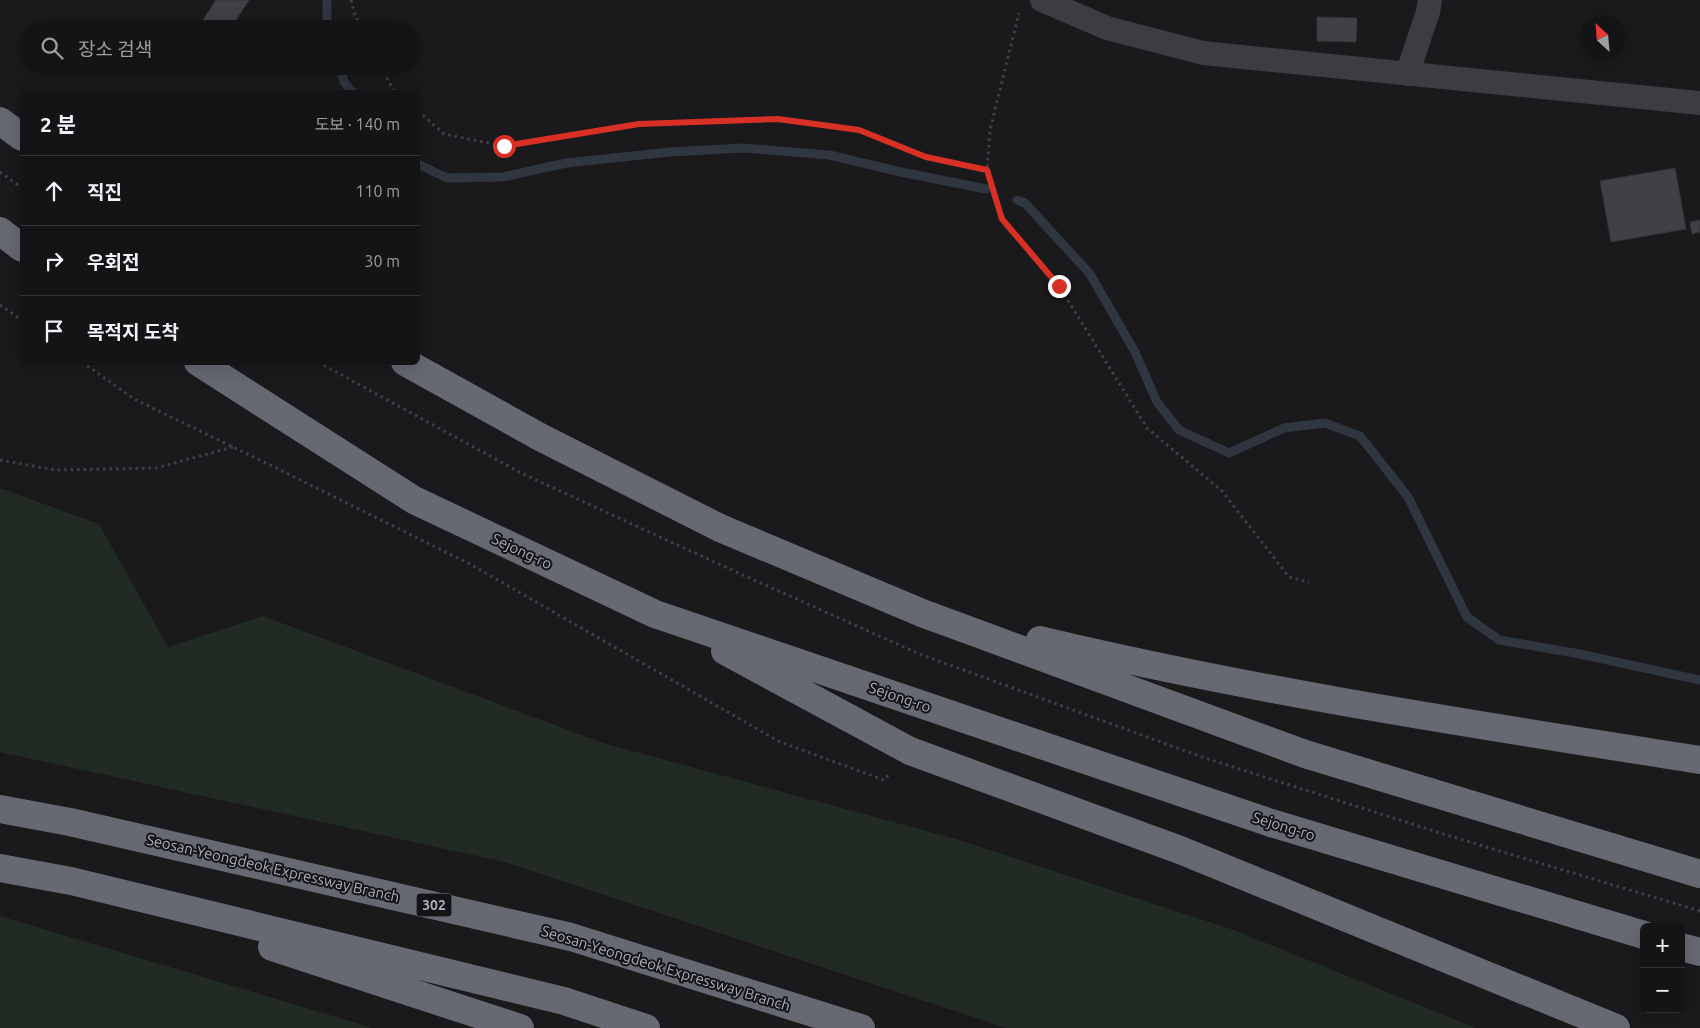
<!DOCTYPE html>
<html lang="ko">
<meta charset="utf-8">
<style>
body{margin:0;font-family:Ubuntu,"Noto Sans KR",sans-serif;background:#1d1c1e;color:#f1f3f6}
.controls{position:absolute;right:15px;bottom:15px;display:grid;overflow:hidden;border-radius:8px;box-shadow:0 5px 20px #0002}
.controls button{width:45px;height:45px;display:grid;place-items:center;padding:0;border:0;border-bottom:1px solid #333234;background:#141315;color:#f1f3f6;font:25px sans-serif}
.compass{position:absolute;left:1580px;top:15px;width:45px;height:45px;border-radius:50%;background:#141315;box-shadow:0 5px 20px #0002;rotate:334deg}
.stop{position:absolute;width:15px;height:15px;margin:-11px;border:4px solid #d93025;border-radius:50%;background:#fff}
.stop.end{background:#d93025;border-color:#fff;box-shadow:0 1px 5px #0008}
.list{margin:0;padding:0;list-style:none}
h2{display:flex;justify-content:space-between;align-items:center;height:65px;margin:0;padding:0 20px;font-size:21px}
h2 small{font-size:16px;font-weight:400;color:#9d9ea0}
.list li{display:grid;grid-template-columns:32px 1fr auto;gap:15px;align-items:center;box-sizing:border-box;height:70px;padding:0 20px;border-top:1px solid #333234}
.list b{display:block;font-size:19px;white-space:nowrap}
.list em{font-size:16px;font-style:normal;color:#9d9ea0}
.icon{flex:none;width:28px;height:28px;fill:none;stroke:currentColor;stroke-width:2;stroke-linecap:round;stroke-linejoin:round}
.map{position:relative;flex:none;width:1700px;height:1028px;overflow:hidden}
.search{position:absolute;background:#141315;box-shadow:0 5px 20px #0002;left:20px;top:20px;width:400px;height:55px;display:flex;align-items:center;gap:12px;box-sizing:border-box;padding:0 18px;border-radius:28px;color:#9d9ea0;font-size:19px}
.panel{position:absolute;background:#141315;box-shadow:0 5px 20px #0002;left:20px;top:90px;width:400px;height:275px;border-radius:8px}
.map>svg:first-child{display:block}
</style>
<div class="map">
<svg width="1700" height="1028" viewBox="0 0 1700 1028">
<rect width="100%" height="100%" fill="#1a191c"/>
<!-- green -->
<path fill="#212a23" d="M 0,488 L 99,524 L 168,647 L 263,616 L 603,743 L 956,839 L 1234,930 L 1476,1028 L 1006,1028 L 505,862 L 0,752 Z
M 0,916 L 373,1028 L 0,1028 Z"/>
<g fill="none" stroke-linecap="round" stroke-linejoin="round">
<!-- stream -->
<path stroke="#2f3640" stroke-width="9" d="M 327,0 L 327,22 L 329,29
M 340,66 L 344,82 L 352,92
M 418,164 L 447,178 L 503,177 L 566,163 L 670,152 L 744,148 L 829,155 L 901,172 L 986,189
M 1017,200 L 1025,203 L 1090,274 L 1135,352 L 1157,402 L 1179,430 L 1229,453 L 1284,428 L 1325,423 L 1360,436 L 1408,497 L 1467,617 L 1499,640 L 1580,654 L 1700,680"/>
</g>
<!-- building -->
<path fill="#414145" stroke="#343337" d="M 216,0 L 249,0 L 230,29 L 197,29 Z
M 1317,17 L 1357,18 L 1356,42 L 1317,41 Z
M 1675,168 L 1686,229 L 1611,242 L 1600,181 Z
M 1700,220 L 1700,232 L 1692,234 L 1690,222 Z"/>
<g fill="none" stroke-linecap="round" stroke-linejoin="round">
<!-- path -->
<path stroke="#404148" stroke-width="3" stroke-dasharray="2.5 4" stroke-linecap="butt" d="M 351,0 L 355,16 L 362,29
M 381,66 L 393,90 L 397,92
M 418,111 L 444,134 L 504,146 L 639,124 L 778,119 L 859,129 L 926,157 L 987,170 L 990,130 L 1019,13
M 987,170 L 1002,219 L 1059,286 L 1147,428 L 1222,491 L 1289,577 L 1309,582
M 0,172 L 22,188
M 0,305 L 22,320
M 82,362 L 134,399 L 268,464 L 470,564 L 780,742 L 884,780 L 891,772
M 318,362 L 521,473 L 734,571 L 917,653 L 1202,757 L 1453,837 L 1700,911
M 0,460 L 55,470 L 156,468 L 233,447"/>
<!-- street -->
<path stroke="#3c3c43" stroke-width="24" d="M 1042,0 L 1107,28 L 1203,53 L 1700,103
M 1407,74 L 1428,12 L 1430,0"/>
<!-- highway -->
<path stroke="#666872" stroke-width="28" d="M 0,121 L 22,137
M 0,231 L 22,248
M 198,362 L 414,500 L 655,614 L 1271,823 L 1644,935
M 405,362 L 540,437 L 720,528 L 922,613 L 1305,754 L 1700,874
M 1040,640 C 1258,692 1479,725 1700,760
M 725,651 L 910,751 L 1180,850 L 1616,1028
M 0,809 L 70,822 L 571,937 L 861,1028
M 0,868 L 71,881 L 564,1001 L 646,1028
M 272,947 L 520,1028
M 1681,947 L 1700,952"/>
</g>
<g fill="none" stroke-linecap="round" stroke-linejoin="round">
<!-- route -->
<path stroke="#d93025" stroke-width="6" d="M 504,146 L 639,124 L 778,119 L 859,130 L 926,157 L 987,170 L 1002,219 L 1059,286"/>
</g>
<g text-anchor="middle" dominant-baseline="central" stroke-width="4" stroke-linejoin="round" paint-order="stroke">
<!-- shield labels -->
<rect fill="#141417" stroke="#7e808a" stroke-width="1" x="416.5" y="893.5" width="35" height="23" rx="4"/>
<g font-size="14" font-weight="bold" fill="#acaebb">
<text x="434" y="905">302</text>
</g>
<!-- street labels -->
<g font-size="15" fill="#acaebb" stroke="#141417">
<text transform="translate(522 551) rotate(25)">Sejong-ro</text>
<text transform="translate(900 697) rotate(19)">Sejong-ro</text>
<text transform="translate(1284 826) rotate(17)">Sejong-ro</text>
<text transform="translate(273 868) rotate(13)">Seosan-Yeongdeok Expressway Branch</text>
<text transform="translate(666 968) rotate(17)">Seosan-Yeongdeok Expressway Branch</text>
</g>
</g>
</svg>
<div class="controls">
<button>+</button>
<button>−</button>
</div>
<svg class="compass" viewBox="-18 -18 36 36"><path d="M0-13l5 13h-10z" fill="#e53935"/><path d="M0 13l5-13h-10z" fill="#9d9ea0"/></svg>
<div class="stop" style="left:504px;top:146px"></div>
<div class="stop end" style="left:1059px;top:286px"></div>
<div class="search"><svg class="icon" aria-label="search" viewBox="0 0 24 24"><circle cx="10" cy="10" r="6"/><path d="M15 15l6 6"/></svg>장소 검색</div>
<section class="panel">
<h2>2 분<small>도보 · 140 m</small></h2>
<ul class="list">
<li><svg class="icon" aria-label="ahead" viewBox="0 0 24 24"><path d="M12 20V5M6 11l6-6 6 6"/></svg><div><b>직진</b></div><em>110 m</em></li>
<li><svg class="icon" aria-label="right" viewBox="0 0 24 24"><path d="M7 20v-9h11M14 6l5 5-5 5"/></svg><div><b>우회전</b></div><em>30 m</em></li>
<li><svg class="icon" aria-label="arrive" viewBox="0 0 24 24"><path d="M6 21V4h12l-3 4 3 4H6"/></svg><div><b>목적지 도착</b></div></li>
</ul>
</section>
</div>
